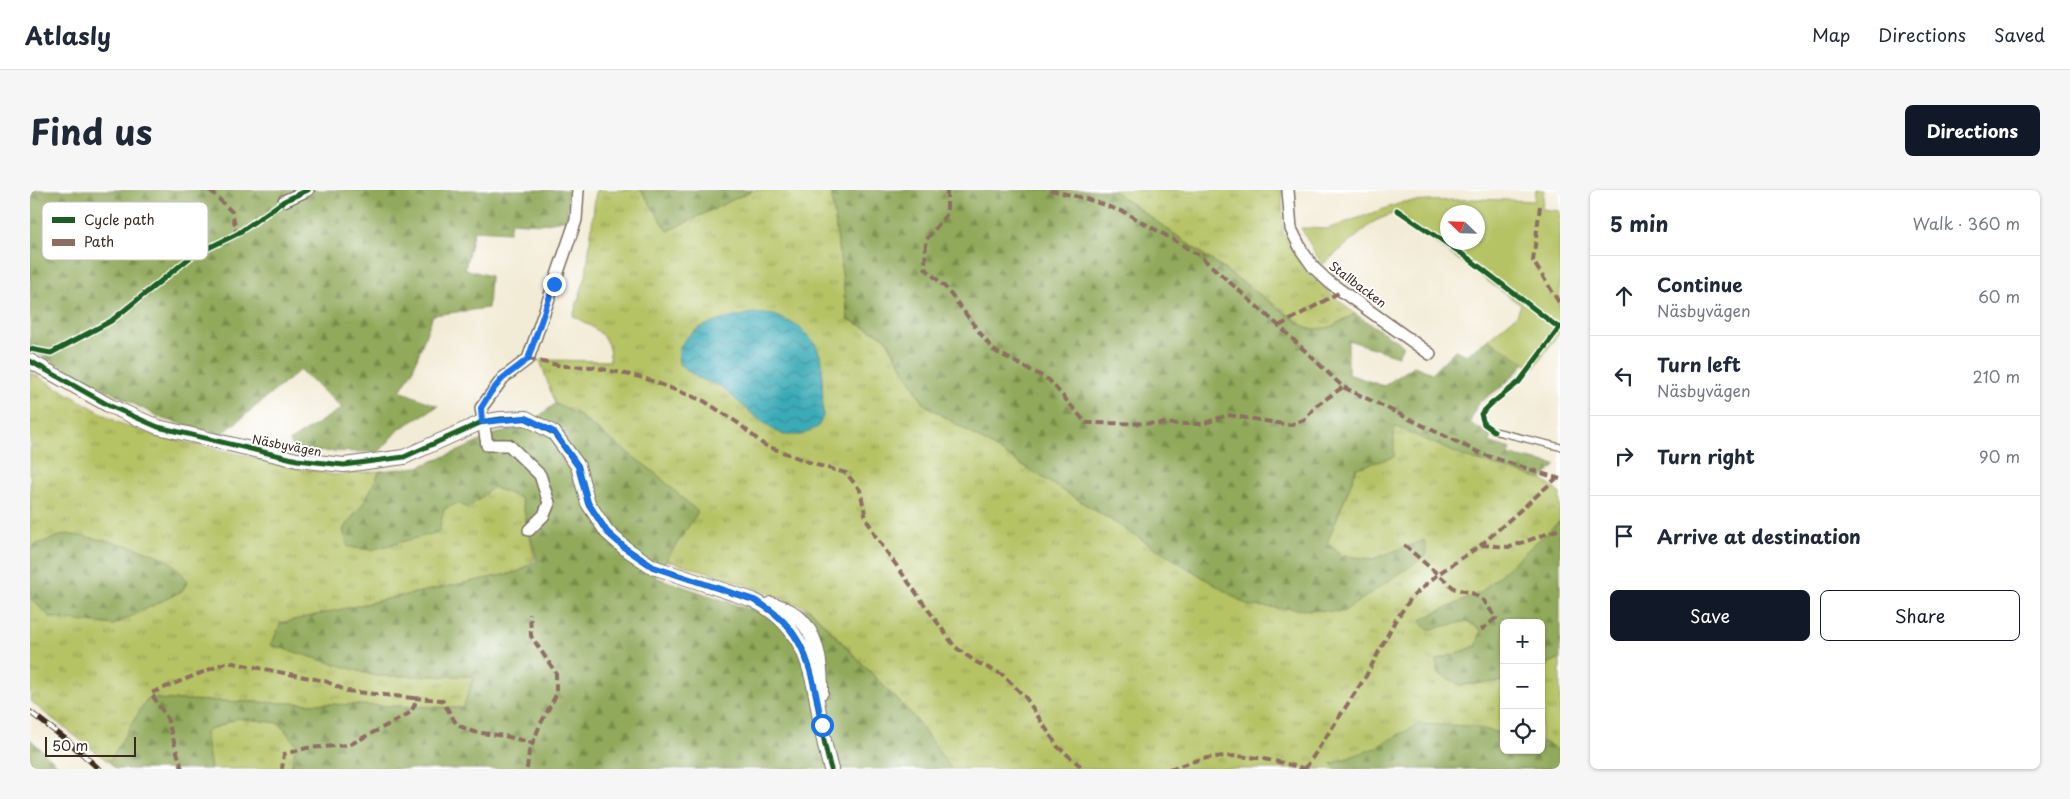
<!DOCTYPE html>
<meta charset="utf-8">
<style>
body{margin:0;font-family:"Playpen Sans",sans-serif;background:#f6f6f7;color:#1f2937}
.controls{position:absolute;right:15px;bottom:15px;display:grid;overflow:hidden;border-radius:8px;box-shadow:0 1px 4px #0004}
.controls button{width:45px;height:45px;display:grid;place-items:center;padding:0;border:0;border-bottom:1px solid #e0e1e3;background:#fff;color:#1f2937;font:25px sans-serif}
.compass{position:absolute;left:1410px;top:15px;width:45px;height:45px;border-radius:50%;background:#fff;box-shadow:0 1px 4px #0004;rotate:293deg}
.scale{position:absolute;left:15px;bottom:12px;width:91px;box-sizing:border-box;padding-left:5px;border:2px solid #3b2a1e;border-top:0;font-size:14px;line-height:18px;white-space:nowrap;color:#3b2a1e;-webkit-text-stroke:4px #fff;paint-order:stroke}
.stop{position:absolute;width:15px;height:15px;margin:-11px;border:4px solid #1a73e8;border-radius:50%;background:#fff}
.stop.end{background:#1a73e8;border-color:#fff;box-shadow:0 1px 5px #0008}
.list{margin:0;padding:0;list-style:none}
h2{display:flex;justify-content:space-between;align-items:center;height:65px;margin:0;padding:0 20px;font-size:21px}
h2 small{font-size:16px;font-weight:400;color:#747a83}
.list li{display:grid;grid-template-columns:32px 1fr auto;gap:15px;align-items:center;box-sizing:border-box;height:80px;padding:0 20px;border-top:1px solid #e0e1e3}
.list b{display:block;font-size:19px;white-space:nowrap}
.list p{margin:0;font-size:16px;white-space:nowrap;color:#747a83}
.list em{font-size:16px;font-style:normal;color:#747a83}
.actions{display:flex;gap:10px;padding:15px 20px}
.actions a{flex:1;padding:11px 0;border:1px solid #111827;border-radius:8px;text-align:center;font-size:18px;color:#111827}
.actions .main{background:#111827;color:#fff}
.icon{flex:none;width:28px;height:28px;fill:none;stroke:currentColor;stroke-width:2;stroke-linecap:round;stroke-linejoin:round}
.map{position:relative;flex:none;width:1530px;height:579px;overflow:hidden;border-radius:8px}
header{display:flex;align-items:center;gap:30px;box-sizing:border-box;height:70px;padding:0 25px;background:#fff;border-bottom:1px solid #e0e1e3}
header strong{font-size:24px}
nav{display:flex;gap:28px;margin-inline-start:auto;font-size:18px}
.intro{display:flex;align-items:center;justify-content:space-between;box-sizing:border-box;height:120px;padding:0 30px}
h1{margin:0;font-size:35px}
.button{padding:12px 22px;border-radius:8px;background:#111827;color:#fff;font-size:18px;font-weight:700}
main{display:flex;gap:30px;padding:0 30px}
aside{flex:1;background:#fff;border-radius:8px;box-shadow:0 1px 4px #0004}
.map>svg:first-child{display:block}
</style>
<header>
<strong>Atlasly</strong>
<nav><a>Map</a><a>Directions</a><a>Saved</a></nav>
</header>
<div class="intro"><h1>Find us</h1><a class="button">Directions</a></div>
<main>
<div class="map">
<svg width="1530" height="579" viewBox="0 0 1530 579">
<defs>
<pattern id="grass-tufts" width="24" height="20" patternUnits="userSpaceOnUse" patternTransform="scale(1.25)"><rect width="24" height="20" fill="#b5c365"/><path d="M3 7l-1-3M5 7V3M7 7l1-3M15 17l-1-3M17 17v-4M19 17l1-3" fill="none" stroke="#949f53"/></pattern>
<pattern id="forest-firs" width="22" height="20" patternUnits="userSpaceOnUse" patternTransform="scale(1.25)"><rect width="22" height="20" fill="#90a95a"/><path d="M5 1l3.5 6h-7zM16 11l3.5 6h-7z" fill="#778a4a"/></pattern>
<pattern id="water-waves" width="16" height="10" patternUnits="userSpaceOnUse" patternTransform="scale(1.25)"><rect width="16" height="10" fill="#3babb7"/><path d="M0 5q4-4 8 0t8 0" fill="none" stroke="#338b94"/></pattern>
</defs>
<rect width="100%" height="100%" fill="#fff"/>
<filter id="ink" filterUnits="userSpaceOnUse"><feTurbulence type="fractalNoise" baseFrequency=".02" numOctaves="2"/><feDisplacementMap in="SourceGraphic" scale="10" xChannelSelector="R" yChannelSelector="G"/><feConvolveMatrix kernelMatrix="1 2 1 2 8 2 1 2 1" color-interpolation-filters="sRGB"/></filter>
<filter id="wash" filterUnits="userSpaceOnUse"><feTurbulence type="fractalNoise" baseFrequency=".0096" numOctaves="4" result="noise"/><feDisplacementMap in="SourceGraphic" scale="20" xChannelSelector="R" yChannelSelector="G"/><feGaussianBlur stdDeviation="1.12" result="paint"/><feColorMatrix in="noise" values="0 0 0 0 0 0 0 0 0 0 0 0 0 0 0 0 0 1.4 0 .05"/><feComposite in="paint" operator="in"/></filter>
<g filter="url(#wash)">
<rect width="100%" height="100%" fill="#f2ebd5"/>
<!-- grass -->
<path fill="url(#grass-tufts)" stroke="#787642" d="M 566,0 L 611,0 L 638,41 L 723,0 L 801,0 L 818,129 L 855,147 L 894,214 L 1219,416 L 1394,351 L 1343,369 L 1312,366 L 1297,353 L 1327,278 L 1364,235 L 1435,267 L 1512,289 L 1530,304 L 1530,331 L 1450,403 L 1398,426 L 1398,440 L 1437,431 L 1451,440 L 1447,456 L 1407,470 L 1431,495 L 1474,491 L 1474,560 L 1511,560 L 1511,478 L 1530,469 L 1530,579 L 921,579 L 880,523 L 780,419 L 689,385 L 635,370 L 667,322 L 625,283 L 573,245 L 543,220 L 525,214 L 510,170 L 580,171 C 581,144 564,138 543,126 L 556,86 Z
M 1082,0 L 1252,0 L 1253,43 L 1267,68 L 1276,82 L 1325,124 L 1298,138 L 1279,139 Z
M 0,182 L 89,233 L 123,245 L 303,285 L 350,281 L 335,311 L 313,339 L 414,319 L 428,313 L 438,318 L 462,297 L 491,308 L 505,370 L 488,382 L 361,408 L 251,433 L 345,486 L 444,486 L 433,518 L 117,509 L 79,572 L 10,519 L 0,510 Z
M 208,528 L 249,533 L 266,554 L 261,579 L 181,579 L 175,542 Z"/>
<!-- forest -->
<path fill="url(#forest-firs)" stroke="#666a3c" d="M 0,0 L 538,0 L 537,29 L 511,34 L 481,32 L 479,42 L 444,40 L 435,79 L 460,86 L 458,118 L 403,125 L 382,182 L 370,201 L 408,216 L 371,238 L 349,262 L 265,261 L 260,251 L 312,218 L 270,180 L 192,244 L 133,229 L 0,160 Z
M 611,0 L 723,0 L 638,41 Z
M 801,0 L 1082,0 L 1278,139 L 1298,138 L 1325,124 L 1373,155 L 1368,166 L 1318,150 L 1318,184 L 1354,196 L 1384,176 L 1402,183 L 1425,160 L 1437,165 L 1458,149 L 1496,172 L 1474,195 L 1447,214 L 1440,233 L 1461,245 L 1459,252 L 1481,259 L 1479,265 L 1526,275 L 1512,289 L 1435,267 L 1364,236 L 1364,267 L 1327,278 L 1297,353 L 1313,366 L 1343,369 L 1394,350 L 1397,365 L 1313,422 L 1219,416 L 894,214 L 855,147 L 818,129 Z
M 525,214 L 545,223 L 625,283 L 668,322 L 625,387 L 725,421 L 779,419 L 885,528 L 921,579 L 261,579 L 266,554 L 250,533 L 208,528 L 175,542 L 181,579 L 86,579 L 79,572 L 117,509 L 433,518 L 444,486 L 345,486 L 241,455 L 251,433 L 361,408 L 488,382 L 507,371 L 491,308 L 463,297 L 438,318 L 428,313 L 414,319 L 409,342 L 341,360 L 318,357 L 313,340 L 335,311 L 350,281 L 388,277 L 431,260 L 465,244 L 495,237 Z
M 1530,331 L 1530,469 L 1511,478 L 1511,433 L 1474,433 L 1474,491 L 1431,495 L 1407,483 L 1407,470 L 1447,456 L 1451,440 L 1437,431 L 1398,440 L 1390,430 L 1450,403 Z
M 36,344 C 65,348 115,356 140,372 C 147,376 152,385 158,391 L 152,401 L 84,435 L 21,428 L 0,408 L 0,361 L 4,355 Z
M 1389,534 L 1441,536 L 1474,544 L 1474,560 L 1511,560 L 1511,552 L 1518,553 L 1530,563 L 1530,579 L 1307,579 L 1301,574 L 1345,558 Z
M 0,549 L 32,579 L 0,579 Z"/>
<!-- park -->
<path fill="#b5c365" stroke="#787642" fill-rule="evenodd" d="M 1506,0 L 1514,0 L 1512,19 L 1530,21 L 1530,142 L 1504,178 L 1458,149 L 1487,125 L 1491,115 L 1364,23 L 1345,31 L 1292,75 L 1271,38 L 1297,39 L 1374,12 L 1450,9 L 1504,11 ZM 1418,22 L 1448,22 L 1448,52 L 1418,52 Z"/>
<!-- water -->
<path fill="url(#water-waves)" stroke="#3b6a6a" d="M 724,123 L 744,125 L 768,136 L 785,153 L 792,170 L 793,226 L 788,237 L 770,245 L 754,245 L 742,239 L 726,227 L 692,197 L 668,188 L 649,174 C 649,169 648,162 650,158 C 661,132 700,128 724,123 Z"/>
</g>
<g filter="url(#ink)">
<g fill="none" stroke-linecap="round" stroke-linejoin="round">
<!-- service casing -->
<g stroke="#7b6e5e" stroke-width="8">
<path id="service" d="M 1464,241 L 1530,257"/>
</g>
<!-- minor casing -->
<g stroke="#7b6e5e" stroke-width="14">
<path id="minor" d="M 1258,0 L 1261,39 L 1272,61 L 1284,78 L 1299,92 L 1400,164
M 254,11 L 278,0
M 499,340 L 514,325 L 519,313 L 510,285 L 479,255 L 457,255 L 451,218 L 473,188 L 498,169 L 546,30 L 548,0"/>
</g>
<!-- tertiary casing -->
<g stroke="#7b6e5e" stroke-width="16">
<path id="tertiary" d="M 0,171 L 80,216 L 128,237 L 267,270 L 314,275 L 374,267 L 452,232 L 471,229 L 496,228 L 524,243 L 548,276 L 558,313 L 577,342 L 595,358 L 623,377 L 723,410 C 794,444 781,516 801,579
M 741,414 C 785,424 791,464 791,502"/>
</g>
<!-- service -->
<use href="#service" stroke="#fff" stroke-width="5.5"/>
<!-- minor -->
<use href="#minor" stroke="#fff" stroke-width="11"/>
<!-- tertiary -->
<use href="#tertiary" stroke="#fff" stroke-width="14"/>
<!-- rail casing -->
<g stroke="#3b2a1e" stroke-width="5.5">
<path id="rail" d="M 0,522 L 38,551 L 69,579"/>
</g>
<!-- rail -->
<use href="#rail" stroke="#fff" stroke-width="4" stroke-dasharray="11" stroke-linecap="butt"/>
<!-- quiet -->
<path stroke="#8d6e63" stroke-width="4" stroke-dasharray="8 4" stroke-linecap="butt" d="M 180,0 L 202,22 L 207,44
M 917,0 L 917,24 L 896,50 L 895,78 L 916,98 L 963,160 L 1019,190 L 1056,233 L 1172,234 L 1198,225 L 1260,235 L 1274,230 L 1287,215 L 1313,197
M 1020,0 L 1057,9 L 1094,22 L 1144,50 L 1170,66 L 1249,136 L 1313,197 L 1452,264 L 1530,289
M 1510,16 L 1503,71 L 1530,114
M 1249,136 L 1312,101
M 498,169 L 533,176 L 563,177 L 614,188 L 674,211 L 708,233 L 734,255 L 787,275 L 816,283 L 830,300 L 836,328 L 846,347 L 925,457 L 946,472 L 973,485 L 996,508 L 1028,557 L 1054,579
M 1374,355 L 1425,399 L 1442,403 L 1454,411 L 1466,428 L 1451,440
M 1451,355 L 1480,357 L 1530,339
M 383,508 L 412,510 L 427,535 L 444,542 L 475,546 L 502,553
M 152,579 L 137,528 L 121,503 L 198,472 L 295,491 L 317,501 L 383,508 L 385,514 L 381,522 L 373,527 L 319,555 L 277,558 L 254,564 L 252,579
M 497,579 L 499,562 L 510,535 L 526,505 L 526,483 L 501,446 L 500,424
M 1139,579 C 1150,576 1161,572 1172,569 C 1206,562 1242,569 1275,579
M 1275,579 L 1336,486 L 1365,431 L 1382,407 L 1408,384 L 1451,355 L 1530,285"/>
<!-- cycleway casing -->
<g stroke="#fff" stroke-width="8">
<path id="cycleway" d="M 1367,20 L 1438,68 L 1529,138
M 0,159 L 21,163 L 81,131 L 162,66 L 207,44 L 254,11 L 278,0
M 0,171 L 80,216 L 128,237 L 267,270 L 314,275 L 374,267 L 452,232 L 471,229 L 496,228 L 524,243 L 548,276 L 558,313 L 577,342 L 595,358 L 623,377 L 723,410 C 794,444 781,516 801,579
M 1464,241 L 1454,234 L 1451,224 L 1461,214 L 1489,192 L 1530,137"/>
</g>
<!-- cycleway -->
<use href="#cycleway" stroke="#1b5e20" stroke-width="5"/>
</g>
</g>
<g fill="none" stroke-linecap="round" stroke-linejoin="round" filter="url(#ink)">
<!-- route -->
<path stroke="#1a73e8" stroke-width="6" d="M 524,94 L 498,169 L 473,188 L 461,202 L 451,218 L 452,232 L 496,228 L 524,242 L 548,276 L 558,313 L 577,342 L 595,358 L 623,377 L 724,410 C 776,436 782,483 792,535"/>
</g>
<g text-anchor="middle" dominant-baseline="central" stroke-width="4" stroke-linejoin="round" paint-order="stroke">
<!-- street labels -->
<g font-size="12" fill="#3b2a1e" stroke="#fff">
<text transform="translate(1328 94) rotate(37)">Stallbacken</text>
<text transform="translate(257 255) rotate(11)">Näsbyvägen</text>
</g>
</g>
<!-- legend -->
<rect x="12" y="12" width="166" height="58" rx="8" fill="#fff" stroke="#c4bfbc" stroke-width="1"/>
<rect x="22" y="27" width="23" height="6" fill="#1b5e20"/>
<rect x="22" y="49" width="23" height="7" fill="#8d6e63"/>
<g font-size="14" fill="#3b2a1e">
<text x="54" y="35">Cycle path</text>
<text x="54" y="57">Path</text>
</g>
</svg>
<div class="controls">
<button>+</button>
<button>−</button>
<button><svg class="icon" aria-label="locate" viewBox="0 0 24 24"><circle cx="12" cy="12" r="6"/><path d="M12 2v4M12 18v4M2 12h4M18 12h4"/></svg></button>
</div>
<svg class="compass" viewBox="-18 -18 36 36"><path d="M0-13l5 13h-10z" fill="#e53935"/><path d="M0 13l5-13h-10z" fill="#747a83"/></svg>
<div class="scale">50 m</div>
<div class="stop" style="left:792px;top:535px"></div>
<div class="stop end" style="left:524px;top:94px"></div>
</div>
<aside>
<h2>5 min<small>Walk · 360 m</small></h2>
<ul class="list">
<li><svg class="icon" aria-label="ahead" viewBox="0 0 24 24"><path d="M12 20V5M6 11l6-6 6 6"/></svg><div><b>Continue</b><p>Näsbyvägen</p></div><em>60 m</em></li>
<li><svg class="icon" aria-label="left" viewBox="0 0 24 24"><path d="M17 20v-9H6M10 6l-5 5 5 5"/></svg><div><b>Turn left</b><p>Näsbyvägen</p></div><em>210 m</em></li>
<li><svg class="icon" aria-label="right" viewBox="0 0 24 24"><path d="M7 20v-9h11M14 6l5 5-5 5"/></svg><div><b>Turn right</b></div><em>90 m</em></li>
<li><svg class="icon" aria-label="arrive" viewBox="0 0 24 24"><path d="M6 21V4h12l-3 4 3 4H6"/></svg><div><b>Arrive at destination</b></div></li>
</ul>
<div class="actions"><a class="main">Save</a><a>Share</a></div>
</aside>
</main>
